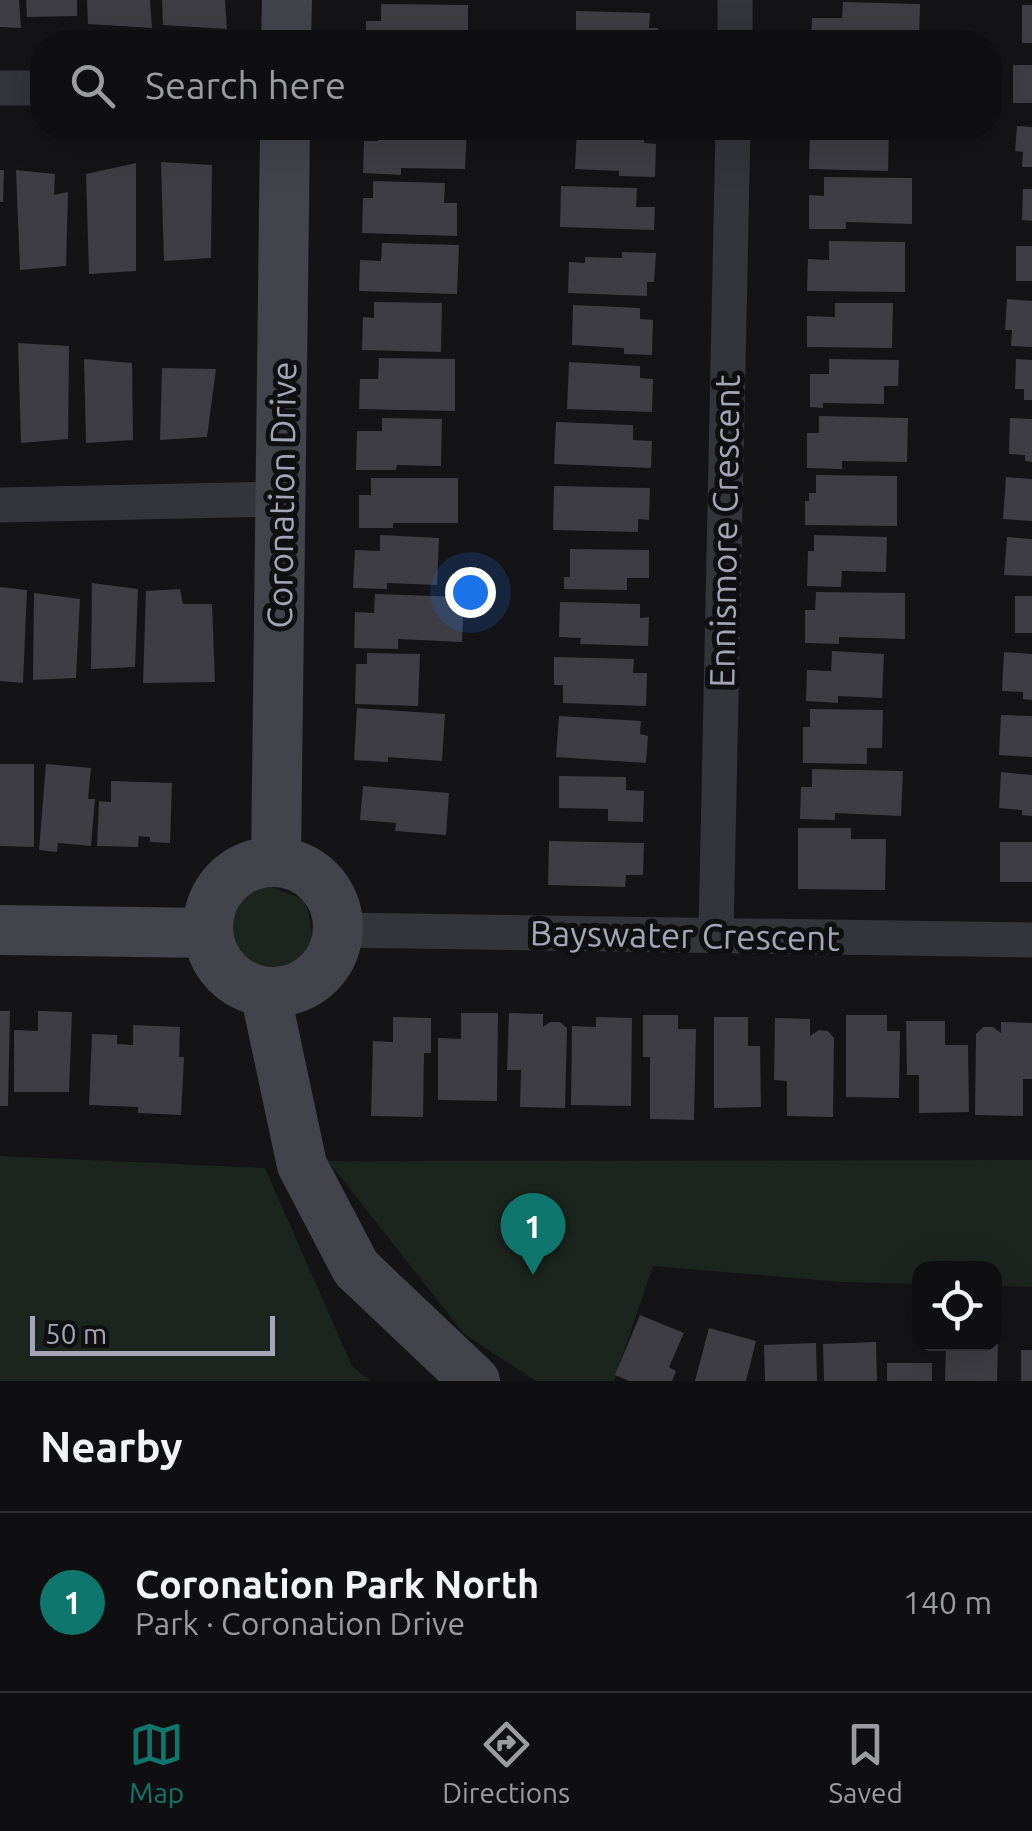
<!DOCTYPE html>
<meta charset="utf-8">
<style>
body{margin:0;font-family:Ubuntu,sans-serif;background:#1d1c1e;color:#f1f3f6}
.controls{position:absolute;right:30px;bottom:30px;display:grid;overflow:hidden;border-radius:20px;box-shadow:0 10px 40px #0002}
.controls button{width:90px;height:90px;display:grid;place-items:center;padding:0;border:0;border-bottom:2px solid #2f2e30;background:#0f0e10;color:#f1f3f6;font:50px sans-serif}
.scale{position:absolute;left:30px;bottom:25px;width:245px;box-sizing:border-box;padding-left:10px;border:5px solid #a4a6b7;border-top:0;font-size:28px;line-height:35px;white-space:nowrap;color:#a4a6b7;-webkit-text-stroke:8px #0f0e10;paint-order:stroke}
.you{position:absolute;left:470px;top:592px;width:35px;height:35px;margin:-25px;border:8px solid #fff;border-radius:50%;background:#1a73e8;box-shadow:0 0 0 15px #1a73e833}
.badge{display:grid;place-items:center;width:65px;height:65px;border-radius:50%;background:#0f766e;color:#fff;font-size:32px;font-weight:700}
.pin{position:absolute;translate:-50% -82px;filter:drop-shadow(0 2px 5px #0008)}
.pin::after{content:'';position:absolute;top:52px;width:35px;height:30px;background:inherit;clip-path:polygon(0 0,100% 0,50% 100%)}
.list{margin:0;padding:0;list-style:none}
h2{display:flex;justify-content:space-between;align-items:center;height:130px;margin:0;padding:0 40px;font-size:42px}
h2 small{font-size:32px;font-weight:400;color:#9b9c9f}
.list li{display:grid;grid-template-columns:65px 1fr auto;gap:30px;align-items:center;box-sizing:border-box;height:180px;padding:0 40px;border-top:2px solid #2f2e30}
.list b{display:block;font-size:38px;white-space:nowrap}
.list p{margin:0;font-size:32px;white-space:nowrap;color:#9b9c9f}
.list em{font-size:32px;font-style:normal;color:#9b9c9f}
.icon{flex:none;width:55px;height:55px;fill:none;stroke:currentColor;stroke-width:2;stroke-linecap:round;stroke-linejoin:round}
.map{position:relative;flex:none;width:1032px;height:1381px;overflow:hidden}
.search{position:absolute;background:#0f0e10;box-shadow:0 10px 40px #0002;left:30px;right:30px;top:30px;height:110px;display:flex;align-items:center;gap:25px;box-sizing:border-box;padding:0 35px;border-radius:40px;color:#9b9c9f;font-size:38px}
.sheet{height:310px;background:#0f0e10}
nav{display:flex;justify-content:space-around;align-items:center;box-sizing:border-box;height:140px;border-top:2px solid #2f2e30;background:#0f0e10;font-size:28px;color:#9b9c9f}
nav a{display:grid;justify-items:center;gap:5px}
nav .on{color:#0f766e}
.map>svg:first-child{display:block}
</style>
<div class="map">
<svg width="1032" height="1381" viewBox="0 0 1032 1381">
<rect width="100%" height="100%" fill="#141315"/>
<!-- green -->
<path fill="#1b241d" d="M 266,885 L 306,900 L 313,940 L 293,971 C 247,975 238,975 219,931 L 232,898 Z
M 0,1156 L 265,1168 L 352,1366 L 370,1381 L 0,1381 Z
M 1032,1160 L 1032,1287 L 995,1286 L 994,1268 L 920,1268 L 919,1284 L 840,1282 L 653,1266 L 614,1381 L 536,1381 L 464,1334 L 328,1161 Z"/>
<!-- building -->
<path fill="#3e3d43" d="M 0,0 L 19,0 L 21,28 L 0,27 Z
M 26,0 L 77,0 L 77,16 L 27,17 Z
M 87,0 L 150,0 L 152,28 L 88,24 Z
M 162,0 L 225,0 L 227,29 L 163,25 Z
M 843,2 L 920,4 L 919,42 L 811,42 L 812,18 L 842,18 Z
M 381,4 L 468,5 L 468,42 L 366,42 L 366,21 L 381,21 Z
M 1022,5 L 1032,5 L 1032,43 L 1022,43 Z
M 576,11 L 650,13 L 649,28 L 658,28 L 658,42 L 576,42 Z
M 1013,65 L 1032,65 L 1032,103 L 1013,103 Z
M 1017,126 L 1032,127 L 1032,167 L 1022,167 L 1023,152 L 1015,151 Z
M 379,128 L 467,128 L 465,169 L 401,168 L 401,175 L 363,173 L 364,141 L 378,141 Z
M 577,128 L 644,131 L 644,143 L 656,144 L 655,177 L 619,176 L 619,171 L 575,169 Z
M 823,128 L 889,128 L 888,171 L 809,169 L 810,134 L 823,134 Z
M 161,162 L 212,165 L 211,258 L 164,261 Z
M 136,163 L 136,271 L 89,274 L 86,174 Z
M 0,170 L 4,170 L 3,202 L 0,202 Z
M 16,170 L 55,174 L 54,195 L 68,192 L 66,266 L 20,270 Z
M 824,177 L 912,178 L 912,224 L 846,222 L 846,229 L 809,229 L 809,195 L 824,196 Z
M 373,181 L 445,183 L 444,203 L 457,203 L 457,236 L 362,233 L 363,198 L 373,198 Z
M 561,186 L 637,188 L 636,207 L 655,207 L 654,230 L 560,227 Z
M 1023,189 L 1032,189 L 1032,221 L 1022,220 Z
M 829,241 L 905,242 L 905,292 L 807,291 L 808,259 L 829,260 Z
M 382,243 L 459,245 L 457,294 L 359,291 L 360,260 L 381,261 Z
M 1016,246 L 1032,246 L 1032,281 L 1016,281 Z
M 622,252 L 656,253 L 654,282 L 647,282 L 647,296 L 568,293 L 569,262 L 585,263 L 585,257 L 622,258 Z
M 1007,299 L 1032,301 L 1032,347 L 1011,346 L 1012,330 L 1005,330 Z
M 374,302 L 442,303 L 441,352 L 362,350 L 363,317 L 374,318 Z
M 835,303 L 893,303 L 892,348 L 807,347 L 807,316 L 835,317 Z
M 573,305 L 640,308 L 640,319 L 653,320 L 652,355 L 624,354 L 624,348 L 572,345 Z
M 18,343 L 69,346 L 68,439 L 21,443 Z
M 379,358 L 455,359 L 455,411 L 359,409 L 360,379 L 378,379 Z
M 84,359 L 132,363 L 133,440 L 86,443 Z
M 829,359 L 899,360 L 898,386 L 884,386 L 884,404 L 823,403 L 823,408 L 810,407 L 810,374 L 829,374 Z
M 1016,359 L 1032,360 L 1032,400 L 1024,400 L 1024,389 L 1015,389 Z
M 569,362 L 640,366 L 640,378 L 653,379 L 652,412 L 567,409 Z
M 162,368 L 216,369 L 207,437 L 160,440 Z
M 819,416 L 908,418 L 907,462 L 842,461 L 842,469 L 807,468 L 807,433 L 819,433 Z
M 382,418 L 442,419 L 441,466 L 397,465 L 396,470 L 356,470 L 357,431 L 382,431 Z
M 1010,418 L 1032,419 L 1032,462 L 1025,461 L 1025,455 L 1009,454 Z
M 556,422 L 633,425 L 633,440 L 652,441 L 651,468 L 554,464 Z
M 816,475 L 897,476 L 897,526 L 805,525 L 805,501 L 809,501 L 809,493 L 816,493 Z
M 1006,477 L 1032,479 L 1032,521 L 1003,519 Z
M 371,478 L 458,478 L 458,523 L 393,523 L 393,528 L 359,528 L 359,495 L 371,495 Z
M 554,486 L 650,488 L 649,520 L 638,519 L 638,532 L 553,530 Z
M 380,535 L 439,538 L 437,585 L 387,583 L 387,589 L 353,588 L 355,550 L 380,551 Z
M 814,535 L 887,537 L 886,572 L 842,571 L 841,587 L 807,586 L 808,551 L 814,551 Z
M 1007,537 L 1032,539 L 1032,576 L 1004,575 Z
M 570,549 L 649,550 L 649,578 L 627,578 L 627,590 L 564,589 L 564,577 L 570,577 Z
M 92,583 L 138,589 L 135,667 L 91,669 Z
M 0,587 L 27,590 L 23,683 L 0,681 Z
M 180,589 L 183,604 L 212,604 L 215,682 L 143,683 L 146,591 Z
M 816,592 L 905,593 L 905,639 L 839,637 L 839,644 L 805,643 L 805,610 L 815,610 Z
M 34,593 L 80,599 L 76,678 L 33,680 Z
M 375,594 L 464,597 L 462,642 L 398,639 L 398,649 L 354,648 L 355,612 L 374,613 Z
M 1015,596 L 1032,596 L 1032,633 L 1015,633 Z
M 560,602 L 640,604 L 640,618 L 649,617 L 648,646 L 580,644 L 581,638 L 559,637 Z
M 832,651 L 884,654 L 882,698 L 838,696 L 838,703 L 806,701 L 807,670 L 831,671 Z
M 1004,652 L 1032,654 L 1032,700 L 1023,699 L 1023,692 L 1002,691 Z
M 367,653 L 420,654 L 418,706 L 355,704 L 356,664 L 367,664 Z
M 554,657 L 634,659 L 633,673 L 647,673 L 646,706 L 563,703 L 563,685 L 554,685 Z
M 357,708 L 445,714 L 442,761 L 388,757 L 388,762 L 354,760 Z
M 810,709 L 883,710 L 882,748 L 867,748 L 867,764 L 803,763 L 803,727 L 810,727 Z
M 1001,715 L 1032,716 L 1032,757 L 999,755 Z
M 559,716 L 641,721 L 640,734 L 648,736 L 646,763 L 556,757 Z
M 0,764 L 34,764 L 34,847 L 0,846 Z
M 46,764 L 91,768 L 88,799 L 95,799 L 91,846 L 58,843 L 57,852 L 39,850 Z
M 812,769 L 903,771 L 901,816 L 835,813 L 835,820 L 800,819 L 801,787 L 812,787 Z
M 1001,772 L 1032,775 L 1032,816 L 1022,815 L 1022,810 L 999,808 Z
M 559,776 L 626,777 L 626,790 L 644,791 L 643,822 L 608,821 L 608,809 L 559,808 Z
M 111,781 L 172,783 L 170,843 L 150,842 L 150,837 L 139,836 L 138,847 L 97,846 L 99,801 L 111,802 Z
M 363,786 L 449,793 L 446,835 L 395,831 L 396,823 L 360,820 Z
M 798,828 L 851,828 L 851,839 L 886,839 L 885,890 L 798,889 Z
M 549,841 L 644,843 L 643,875 L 626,875 L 625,887 L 548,885 Z
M 1000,842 L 1032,842 L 1032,882 L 1000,882 Z
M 0,1011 L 10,1011 L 8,1106 L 0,1106 Z
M 38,1011 L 72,1012 L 69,1092 L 14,1092 L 14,1030 L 38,1031 Z
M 461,1013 L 498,1013 L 497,1101 L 438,1100 L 438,1038 L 461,1039 Z
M 509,1013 L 543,1014 L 543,1027 L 550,1022 L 560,1022 L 567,1028 L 565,1108 L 520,1107 L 521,1070 L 507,1070 Z
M 643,1015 L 678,1015 L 678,1029 L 696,1029 L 694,1120 L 650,1119 L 650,1057 L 643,1057 Z
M 846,1015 L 887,1015 L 887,1031 L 900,1031 L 899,1098 L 846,1097 Z
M 393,1017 L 431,1018 L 431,1053 L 424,1053 L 423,1117 L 371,1116 L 373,1041 L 393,1042 Z
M 596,1017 L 632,1018 L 631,1106 L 571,1105 L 572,1026 L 596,1027 Z
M 714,1017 L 748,1017 L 748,1046 L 760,1046 L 761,1107 L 714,1108 Z
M 775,1018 L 810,1019 L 810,1036 L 819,1030 L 828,1031 L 834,1038 L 833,1117 L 787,1116 L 787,1081 L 774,1080 Z
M 906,1021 L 945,1021 L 945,1045 L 968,1045 L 969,1112 L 919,1113 L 919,1075 L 907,1075 Z
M 1001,1022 L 1032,1023 L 1032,1079 L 1023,1079 L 1023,1116 L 975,1115 L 976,1034 L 983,1027 L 993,1027 L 1001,1033 Z
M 133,1025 L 180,1027 L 179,1057 L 184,1057 L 181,1115 L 138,1113 L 138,1107 L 89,1105 L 92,1034 L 117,1035 L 117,1044 L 133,1045 Z
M 640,1315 L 684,1333 L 669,1367 L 676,1371 L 672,1381 L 629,1381 L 615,1375 Z
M 709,1328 L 756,1341 L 746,1381 L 695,1381 Z
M 876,1342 L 877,1381 L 824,1381 L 823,1344 Z
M 816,1343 L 817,1381 L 765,1381 L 764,1345 Z
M 946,1344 L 998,1344 L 997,1381 L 945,1381 Z
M 1021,1350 L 1032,1350 L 1032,1381 L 1021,1381 Z
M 887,1363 L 932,1363 L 932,1381 L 887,1381 Z"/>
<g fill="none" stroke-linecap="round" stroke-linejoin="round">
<!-- street -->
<path stroke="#34343b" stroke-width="35" d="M 735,42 L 735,0
M 0,88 L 42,88
M 0,505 L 281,499
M 338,930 L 1032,940
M 716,935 L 733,128"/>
<!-- secondary -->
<path stroke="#42434b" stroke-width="50" d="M 286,42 L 287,0
M 276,862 L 285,128
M208 927a65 65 0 1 1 130 0a65 65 0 1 1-130 0Z
M 0,930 L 207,933
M 265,992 L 302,1165 L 356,1268 L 475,1381"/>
</g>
<g text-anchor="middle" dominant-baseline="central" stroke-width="10" stroke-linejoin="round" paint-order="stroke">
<!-- street labels -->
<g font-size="35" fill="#a4a6b7" stroke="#0f0e10">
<text transform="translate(281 495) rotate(-89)">Coronation Drive</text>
<text transform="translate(724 531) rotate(-89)">Ennismore Crescent</text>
<text transform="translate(685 935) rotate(1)">Bayswater Crescent</text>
</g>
</g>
</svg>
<div class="controls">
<button><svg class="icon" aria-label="locate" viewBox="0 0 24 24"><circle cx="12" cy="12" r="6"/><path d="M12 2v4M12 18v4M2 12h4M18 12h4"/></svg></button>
</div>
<div class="scale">50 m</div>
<div class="you"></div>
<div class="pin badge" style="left:533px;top:1275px">1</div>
<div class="search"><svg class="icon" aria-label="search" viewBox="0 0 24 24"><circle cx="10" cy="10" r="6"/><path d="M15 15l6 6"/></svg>Search here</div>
</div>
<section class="sheet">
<h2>Nearby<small></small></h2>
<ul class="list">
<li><span class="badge">1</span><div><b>Coronation Park North</b><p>Park · Coronation Drive</p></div><em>140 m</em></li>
</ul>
</section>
<nav>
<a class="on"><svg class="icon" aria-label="map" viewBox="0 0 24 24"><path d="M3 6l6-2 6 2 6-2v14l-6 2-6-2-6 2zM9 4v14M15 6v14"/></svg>Map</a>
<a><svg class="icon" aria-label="directions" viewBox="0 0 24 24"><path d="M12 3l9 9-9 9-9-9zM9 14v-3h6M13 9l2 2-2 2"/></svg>Directions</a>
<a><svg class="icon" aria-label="saved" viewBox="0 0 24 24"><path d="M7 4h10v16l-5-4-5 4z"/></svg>Saved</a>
</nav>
